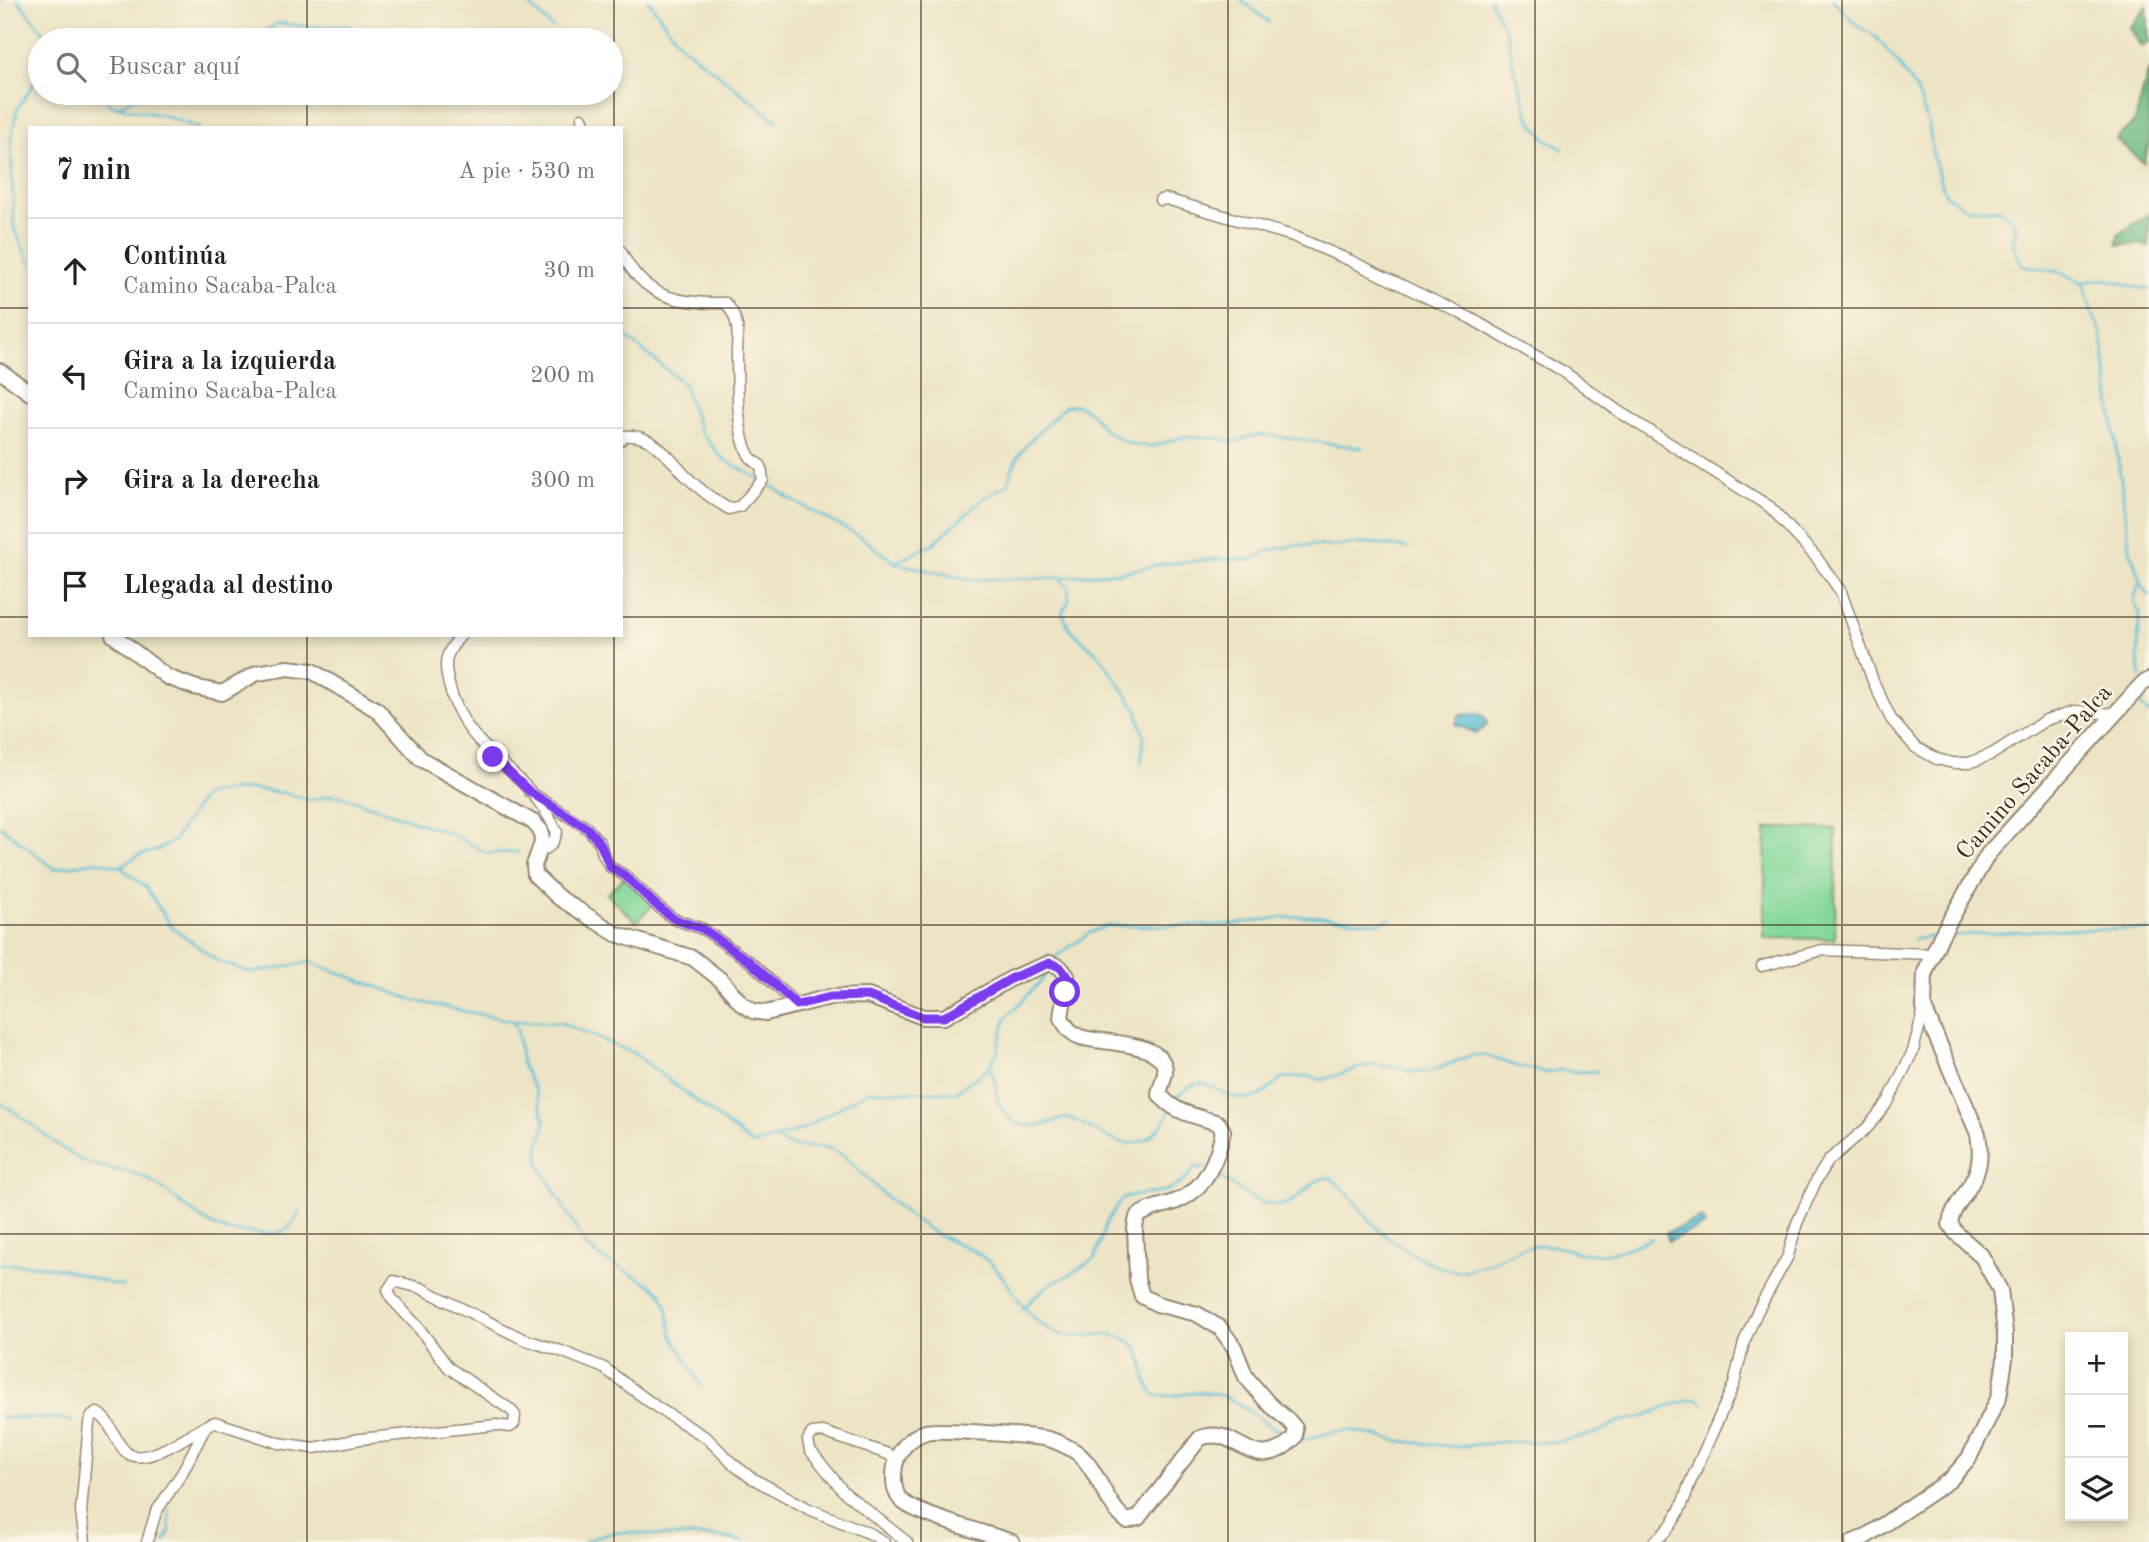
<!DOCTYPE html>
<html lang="es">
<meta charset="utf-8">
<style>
body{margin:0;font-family:"Old Standard TT",serif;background:#f2f2f2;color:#222}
.controls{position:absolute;right:21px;bottom:21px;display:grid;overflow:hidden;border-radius:0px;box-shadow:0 4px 10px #0003}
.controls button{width:63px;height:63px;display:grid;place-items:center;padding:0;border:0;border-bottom:2px solid #e0e0e0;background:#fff;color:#222;font:35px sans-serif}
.stop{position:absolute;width:21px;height:21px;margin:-16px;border:5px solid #7c3aed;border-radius:50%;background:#fff}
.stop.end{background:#7c3aed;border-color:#fff;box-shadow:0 2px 7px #0008}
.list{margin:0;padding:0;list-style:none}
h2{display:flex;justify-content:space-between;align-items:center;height:91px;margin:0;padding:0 28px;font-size:30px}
h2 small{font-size:23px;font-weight:400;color:#767676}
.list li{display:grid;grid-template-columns:46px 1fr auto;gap:21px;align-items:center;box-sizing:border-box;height:105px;padding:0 28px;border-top:2px solid #e0e0e0}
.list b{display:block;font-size:26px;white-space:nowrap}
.list p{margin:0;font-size:23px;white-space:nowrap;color:#767676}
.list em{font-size:23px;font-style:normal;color:#767676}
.icon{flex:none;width:38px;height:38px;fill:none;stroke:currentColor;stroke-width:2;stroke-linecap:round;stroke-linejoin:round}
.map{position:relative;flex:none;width:2149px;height:1542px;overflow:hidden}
.search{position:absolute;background:#fff;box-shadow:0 4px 10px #0003;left:28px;top:28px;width:595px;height:77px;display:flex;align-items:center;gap:18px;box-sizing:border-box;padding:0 24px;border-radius:38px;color:#767676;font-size:26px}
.panel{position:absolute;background:#fff;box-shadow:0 4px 10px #0003;left:28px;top:126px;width:595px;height:511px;border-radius:0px}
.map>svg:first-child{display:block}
</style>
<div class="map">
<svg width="2149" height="1542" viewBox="0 0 2149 1542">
<rect width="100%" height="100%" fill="#fcf5e5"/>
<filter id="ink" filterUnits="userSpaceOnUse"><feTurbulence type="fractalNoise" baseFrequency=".0143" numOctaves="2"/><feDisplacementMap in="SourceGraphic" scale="14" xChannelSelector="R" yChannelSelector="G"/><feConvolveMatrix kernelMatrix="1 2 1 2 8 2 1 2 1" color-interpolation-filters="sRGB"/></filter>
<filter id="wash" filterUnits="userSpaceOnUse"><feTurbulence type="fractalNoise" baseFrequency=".00686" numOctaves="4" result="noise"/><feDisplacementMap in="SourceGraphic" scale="28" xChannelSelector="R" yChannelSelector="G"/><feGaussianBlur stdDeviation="1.57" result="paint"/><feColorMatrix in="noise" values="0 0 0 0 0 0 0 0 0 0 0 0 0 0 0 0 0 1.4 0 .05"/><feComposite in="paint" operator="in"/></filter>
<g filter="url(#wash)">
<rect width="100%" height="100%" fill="#ede4c5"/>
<!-- green -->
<path fill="#83d89b" stroke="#5f815c" stroke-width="2" d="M 1766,828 L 1836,829 L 1835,939 L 1764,938 Z
M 624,877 L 653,905 L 636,922 L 607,894 Z"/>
<!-- forest -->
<path fill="#6ab883" stroke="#527150" stroke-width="2" d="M 2147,6 L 2149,43 L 2141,47 L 2130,27 Z
M 2149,69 L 2149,144 L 2144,164 L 2116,139 L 2135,121 Z
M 2149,214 L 2149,247 L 2141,244 L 2117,245 L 2118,235 Z"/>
<!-- water -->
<path fill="#57bfd5" stroke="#49747a" stroke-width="2" d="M 1475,714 C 1484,715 1486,717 1487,725 L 1477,733 L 1456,725 L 1459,715 Z
M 1702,1218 L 1705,1225 L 1669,1241 L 1666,1233 Z"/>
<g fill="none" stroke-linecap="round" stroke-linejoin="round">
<!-- stream -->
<path stroke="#57bfd5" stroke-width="2.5" d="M 18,0 L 49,40
M 524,0 L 553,28
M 648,0 L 680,44 L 777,121
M 1241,0 L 1269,22
M 1490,0 L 1507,34 L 1513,65 L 1530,120 L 1546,139 L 1564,150
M 1833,0 L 1860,28 L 1874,35 L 1897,62 L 1918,93 L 1929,126 L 1933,157 L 1945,194 L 1965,208 L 2000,210 L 2016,225 L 2013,245 L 2022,265 L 2059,272 L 2082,282 L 2106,279 L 2138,288 L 2149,288
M 0,2 L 0,0
M 252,40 L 278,23 L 313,27 L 349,26 L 366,37 L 384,38
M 101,93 L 110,105 L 165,116 L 199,128
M 118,107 L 134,98 L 168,93
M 30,264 L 14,228 L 11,140 L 17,109 L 40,74
M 2083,283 L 2092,314 L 2101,330 L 2130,550 L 2143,588 L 2149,595
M 621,333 L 683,383 L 700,431 L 724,460 L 760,479
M 766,482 L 790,499 L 861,537 L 896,563 L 970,580 L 1049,578 L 1122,572 L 1163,564 L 1215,559 L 1250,560 L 1268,551 L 1295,545 L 1334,546 L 1370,543 L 1408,548
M 896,562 L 933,544 L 984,498 L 1008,484 C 1016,446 1039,434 1065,406 L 1077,405 L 1089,411 L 1106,431 L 1128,443 L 1138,445 L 1149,447 L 1183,437 L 1216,438 L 1236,442 L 1251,436 L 1266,435 L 1362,448
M 1058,577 L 1068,586 L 1069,601 L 1062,612 L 1069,628 L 1100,656 L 1136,708 L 1144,736 L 1141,764
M 2140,580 L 2134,600 L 2139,614 L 2138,659 L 2141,677
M 2140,697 L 2142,708 L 2149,714
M 0,826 L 55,869 L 97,861 L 120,867 L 146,887 L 170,925 L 217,961 L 252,973 L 310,962 L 416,1001 L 512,1021 L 562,1023 L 635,1054 L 753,1145 L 803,1129 L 868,1091 L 955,1092 L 989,1068 L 997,1052 L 1006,1018 L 1041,981 L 1048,970
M 121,866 L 137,856 L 158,850 L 174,840 L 202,798 L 211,793 L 251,789 L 284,793 L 311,800 L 332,795 L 345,797 L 451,834 L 487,853 L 518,852
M 1946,936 L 2062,929 L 2149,930
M 1913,939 L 1936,937
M 1054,958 L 1091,932 L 1107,926 L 1229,925 L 1277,918 L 1312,916 L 1381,923 L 1390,918
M 513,1022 L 517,1029 L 522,1065 L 535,1090 L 545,1121 L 539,1149 L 539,1164 L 586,1246 L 603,1259 L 648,1283 L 662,1294 L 667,1306 L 672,1335 L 702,1387
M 990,1069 C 997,1082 995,1088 998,1101 C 1000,1108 1006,1114 1011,1119 C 1031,1135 1048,1120 1069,1118 C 1096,1127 1120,1156 1150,1137 C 1158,1131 1166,1121 1169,1112
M 1174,1099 C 1180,1094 1189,1085 1197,1084 C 1205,1083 1211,1086 1218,1090 C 1247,1106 1260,1100 1281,1078 L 1309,1076 L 1322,1080 L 1359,1068 L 1377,1064 L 1416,1072 L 1432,1071 L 1472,1055 L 1487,1056 L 1513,1065 L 1546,1073 L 1560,1070 L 1578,1072 L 1598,1071
M 0,1103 C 29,1119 50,1142 77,1158 C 99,1170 124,1168 146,1178 C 173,1193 195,1220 224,1230 C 231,1233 239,1231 246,1232 C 272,1235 290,1238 300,1210
M 775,1139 C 783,1143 791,1147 800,1147 C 811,1148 822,1145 832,1149 C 852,1159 868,1181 884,1195 C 897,1207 924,1228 940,1236 C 957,1244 972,1247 987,1260 C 1013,1282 1018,1311 1050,1330 C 1075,1346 1108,1323 1132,1343 C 1149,1357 1139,1378 1155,1395 C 1178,1398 1199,1388 1222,1396 C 1246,1404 1264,1427 1289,1435
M 1213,1173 C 1231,1183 1252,1202 1273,1205 C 1301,1209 1308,1174 1331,1178 C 1350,1192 1362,1213 1378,1229 C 1394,1244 1441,1274 1463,1271 C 1490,1267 1513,1247 1539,1245 C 1553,1244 1567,1250 1581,1253 C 1608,1257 1628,1249 1652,1238
M 0,1264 C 25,1264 52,1265 76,1273 C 93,1278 105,1284 123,1286
M 1023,1308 L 1047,1286 L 1069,1275 L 1095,1258 L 1107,1221 L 1120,1201 L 1126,1197 C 1156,1192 1176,1196 1195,1167 L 1205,1168
M 0,1417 L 63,1419 L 72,1422
M 1299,1439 L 1303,1440 L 1333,1432 L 1349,1430 L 1400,1441 L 1456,1447 L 1501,1442 L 1557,1442 L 1594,1434 L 1621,1421 L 1639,1418 L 1675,1404 L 1695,1399 L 1703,1403
M 165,1542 L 170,1530 L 169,1510
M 585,1542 C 611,1525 643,1536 672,1536 C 697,1536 720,1535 744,1542"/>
</g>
</g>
<g filter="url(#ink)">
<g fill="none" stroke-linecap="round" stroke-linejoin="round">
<!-- street casing -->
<g stroke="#948772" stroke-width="13">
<path id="street" d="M 582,118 L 586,128
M 1160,200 L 1166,199 L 1293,236 L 1349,260 L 1470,318 L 1564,372 L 1618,411 L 1770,507 L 1816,557 L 1841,592 L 1873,681 L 1891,719 L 1915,747 L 1937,759 L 1953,763 L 1969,763 L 1992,754 L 2046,720 L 2075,711 L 2116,714
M 621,251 C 643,298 679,304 726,303 C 743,325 736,337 737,361 C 738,386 736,433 749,455 C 751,459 757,463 761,466 L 763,480 L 740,506 L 729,509 C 713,500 699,489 686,476 C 669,458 652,433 625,436 L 621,440
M 461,635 C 445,654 443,661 449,685 C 463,739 496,753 530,791 C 541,803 550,818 557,832 C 553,844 550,848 538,852
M 530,792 L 587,828 L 600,843 L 603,854 L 610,867 L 624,875 L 656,905 L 674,919 L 703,929 L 750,962 L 797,1005
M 1762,966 L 1822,950 L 1932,954
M 896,1460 L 888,1454 L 823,1432 L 812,1433 L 808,1440 L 810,1450 L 844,1492 L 907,1542
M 85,1542 L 81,1511 L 89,1423 L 91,1417 L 97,1413 C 112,1421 114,1441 126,1452 C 147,1470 195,1428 215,1422 L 279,1443 L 314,1448 L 360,1439 L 496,1425 L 510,1427 L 514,1424 L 515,1415 L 511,1410 L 449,1368 L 418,1327 L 392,1299 L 388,1290 L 394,1281 L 421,1288 L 523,1339 L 561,1351 L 604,1368 L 658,1408 L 707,1438 L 733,1464 L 750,1477 L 809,1509 L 871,1534 L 884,1542
M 147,1542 L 156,1512 L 182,1473 L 205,1428
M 1654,1542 C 1673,1528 1682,1508 1689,1485 L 1734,1384 L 1744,1342 L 1757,1312 L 1788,1256 L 1797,1223 L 1817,1179 L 1829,1160 L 1868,1127 L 1888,1102 L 1913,1051 L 1924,1008"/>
</g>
<!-- secondary casing -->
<g stroke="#948772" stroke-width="18">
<path id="secondary" d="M 0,371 L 30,393
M 113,635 L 167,677 L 194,687 L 222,693 L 257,673 L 288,668 L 312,671 L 377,710 L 421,759 L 533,822 L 541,831 L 542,843 L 534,865 L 535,875 L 558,897 L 616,934 L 693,958 L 721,980 L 742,1004 L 753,1011 L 766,1013 L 830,997 L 868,996 L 923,1017 L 944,1017 L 1014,977 L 1050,963 L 1060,967 L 1067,976 L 1061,1018 C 1066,1026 1070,1033 1080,1037 C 1100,1044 1166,1040 1165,1072 C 1164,1079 1161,1087 1159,1093 C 1172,1113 1197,1116 1218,1123 L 1223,1131 C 1218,1158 1205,1190 1177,1201 C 1162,1207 1149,1207 1137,1217 L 1135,1228 L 1137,1279 L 1142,1296 L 1157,1304 L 1197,1314 L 1220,1328 L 1234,1347 L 1246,1377 L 1268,1403 L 1289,1421 L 1295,1428 L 1295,1437 C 1253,1480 1237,1423 1200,1438 L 1138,1518 L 1127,1521 C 1104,1504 1097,1464 1073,1450 C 1066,1446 1056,1441 1048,1439 C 1032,1436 938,1428 926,1432 C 910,1437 898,1450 895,1466 C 893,1477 893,1493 902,1501 C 917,1515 989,1534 1012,1542
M 1853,1542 L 1865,1537 L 1950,1480 L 1969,1458 L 1999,1397 L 2005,1359 L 2005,1333 L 2000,1290 L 1981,1255 L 1956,1233 L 1950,1224 C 1951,1214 1956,1207 1962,1198 C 1978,1175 1983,1162 1978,1134 L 1924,1008 L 1925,972 L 1941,936 L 1988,854 L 2142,684 L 2149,680"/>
</g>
<!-- street -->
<use href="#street" stroke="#fff" stroke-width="10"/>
<!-- secondary -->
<use href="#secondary" stroke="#fff" stroke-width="14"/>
</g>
</g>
<g fill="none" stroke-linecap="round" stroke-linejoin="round" filter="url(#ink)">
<!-- route -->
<path stroke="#7c3aed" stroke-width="9" d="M 493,757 L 530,792 L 587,828 L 600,843 L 610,867 L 624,875 L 656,905 L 674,919 L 703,929 L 750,962 L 797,1005 L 830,997 L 868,996 L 923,1017 L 944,1017 L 1014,977 L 1050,963 L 1060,967 L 1067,976 L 1065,992"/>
</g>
<!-- grid -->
<path fill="none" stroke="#3b2a1e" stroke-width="2" stroke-opacity="0.55" d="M 307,0 L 307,40M 614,0 L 614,128M 921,0 L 921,1542M 1228,0 L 1228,1542M 1535,0 L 1535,1542M 1842,0 L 1842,1542M 307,93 L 307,128M 0,308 L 30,308M 621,308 L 2149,308M 0,617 L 30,617M 621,617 L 2149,617M 307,635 L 307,1542M 614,635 L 614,1542M 0,925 L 2149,925M 0,1234 L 2149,1234"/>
<g text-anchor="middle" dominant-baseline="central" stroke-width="5" stroke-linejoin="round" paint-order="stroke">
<!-- street labels -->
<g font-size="24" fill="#3b2a1e" stroke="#fcf5e5">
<text transform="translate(2035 773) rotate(-49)">Camino Sacaba-Palca</text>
</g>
</g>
</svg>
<div class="controls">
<button>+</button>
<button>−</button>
<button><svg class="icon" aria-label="layers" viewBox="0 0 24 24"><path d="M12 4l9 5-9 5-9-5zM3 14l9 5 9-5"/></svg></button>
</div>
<div class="stop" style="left:1065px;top:992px"></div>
<div class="stop end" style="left:493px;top:757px"></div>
<div class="search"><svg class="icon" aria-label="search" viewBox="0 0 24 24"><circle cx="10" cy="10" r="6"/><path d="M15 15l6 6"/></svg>Buscar aquí</div>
<section class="panel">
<h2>7 min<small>A pie · 530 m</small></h2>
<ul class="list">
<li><svg class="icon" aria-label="ahead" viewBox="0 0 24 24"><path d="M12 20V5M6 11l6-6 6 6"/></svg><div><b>Continúa</b><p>Camino Sacaba-Palca</p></div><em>30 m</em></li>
<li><svg class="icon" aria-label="left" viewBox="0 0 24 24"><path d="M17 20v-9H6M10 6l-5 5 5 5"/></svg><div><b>Gira a la izquierda</b><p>Camino Sacaba-Palca</p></div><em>200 m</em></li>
<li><svg class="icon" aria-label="right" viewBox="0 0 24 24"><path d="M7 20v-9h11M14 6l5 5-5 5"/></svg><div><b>Gira a la derecha</b></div><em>300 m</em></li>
<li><svg class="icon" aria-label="arrive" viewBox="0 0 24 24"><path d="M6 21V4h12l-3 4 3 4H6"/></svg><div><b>Llegada al destino</b></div></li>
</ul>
</section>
</div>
